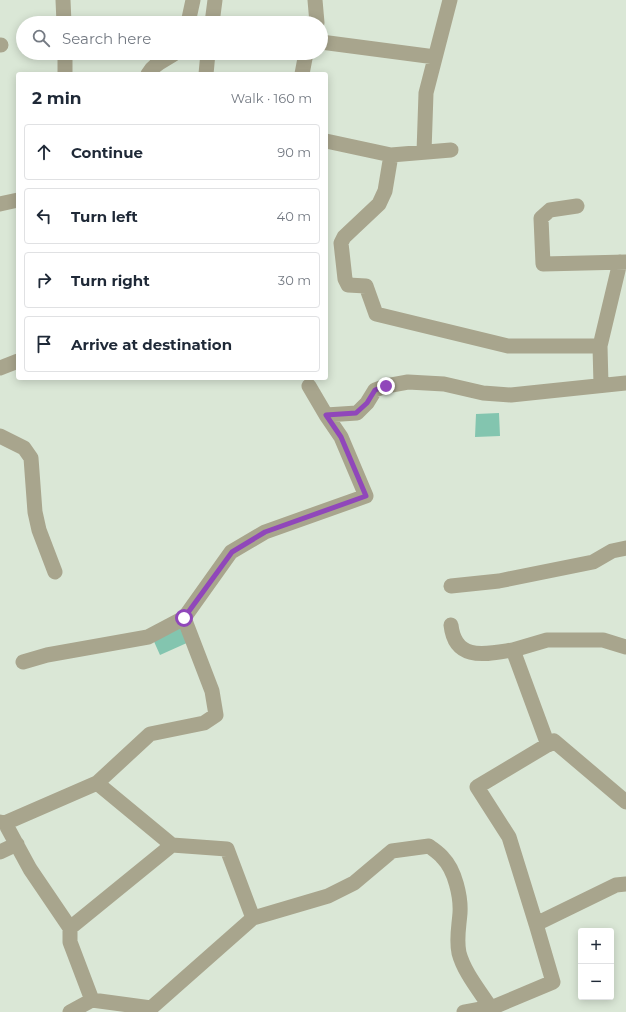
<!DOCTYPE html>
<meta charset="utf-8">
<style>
body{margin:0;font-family:Montserrat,sans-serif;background:#f6f6f7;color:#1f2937}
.controls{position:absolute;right:12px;bottom:12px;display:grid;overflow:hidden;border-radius:4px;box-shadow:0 2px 10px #0003}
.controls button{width:36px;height:36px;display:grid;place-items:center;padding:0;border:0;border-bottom:1px solid #e0e1e3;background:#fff;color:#1f2937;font:20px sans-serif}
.stop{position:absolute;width:12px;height:12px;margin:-9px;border:3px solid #9047ba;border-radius:50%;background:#fff}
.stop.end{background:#9047ba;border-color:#fff;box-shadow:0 1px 4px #0008}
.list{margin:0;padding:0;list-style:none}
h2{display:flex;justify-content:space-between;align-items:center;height:52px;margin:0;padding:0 16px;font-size:17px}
h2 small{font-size:13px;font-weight:400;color:#747a83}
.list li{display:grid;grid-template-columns:26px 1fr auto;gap:12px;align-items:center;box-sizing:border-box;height:56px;margin:0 8px 8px;padding:0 8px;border:1px solid #e0e1e3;border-radius:4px}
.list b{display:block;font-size:15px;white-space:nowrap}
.list em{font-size:13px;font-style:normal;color:#747a83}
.icon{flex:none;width:22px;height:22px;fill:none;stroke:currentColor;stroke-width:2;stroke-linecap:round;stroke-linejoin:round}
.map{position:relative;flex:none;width:626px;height:1012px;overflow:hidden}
.search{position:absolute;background:#fff;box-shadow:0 2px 10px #0003;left:16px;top:16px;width:312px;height:44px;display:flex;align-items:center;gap:10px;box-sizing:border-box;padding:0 14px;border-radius:22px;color:#747a83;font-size:15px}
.panel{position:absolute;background:#fff;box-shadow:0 2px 10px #0003;left:16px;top:72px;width:312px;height:308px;border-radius:4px}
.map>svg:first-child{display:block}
</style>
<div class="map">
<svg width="626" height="1012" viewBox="0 0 626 1012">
<rect width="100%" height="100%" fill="#dae7d6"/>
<!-- building -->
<path fill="#83c5af" d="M 499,413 L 500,436 L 475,437 L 476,414 Z
M 181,624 L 189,642 L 160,655 L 152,637 Z"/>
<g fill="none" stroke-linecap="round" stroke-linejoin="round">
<!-- street -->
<path stroke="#a8a58d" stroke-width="15" d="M 63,0 L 64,23
M 315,0 L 317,23
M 188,23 L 193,0
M 212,23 L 215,0
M 321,42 L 435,57
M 0,45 L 1,45
M 65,53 L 65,74
M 148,74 C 154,63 166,60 175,53
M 206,74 L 208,53
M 302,74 L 306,53
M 326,141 L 391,155 L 451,150
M 424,152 L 426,93 L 450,0
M 391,155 L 385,191 L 379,204 L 344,237 L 341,243 L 345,279 L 348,285 L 366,286 L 376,314 L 508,346 L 600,346
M 0,204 L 18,200
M 577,206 L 550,210 L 541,218 L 543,264 L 626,262
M 0,368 L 18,361
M 601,385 L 600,346 L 620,262
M 326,415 L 357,413 L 367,403 L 375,390 L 386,386 L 408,382 L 444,384 L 483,393 L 511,395 L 626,383
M 0,436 L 24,448 L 31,458 L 35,512 L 39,530 L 55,572
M 451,586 L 499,581 L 593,562 L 612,551 L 626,548
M 184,618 L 231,552 L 265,532 L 366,496 L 341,437 L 326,415 L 309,386
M 451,625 C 455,662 486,654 513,650
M 23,662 L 47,655 L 148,637 L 184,618 L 212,691 L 216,715 L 204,723 L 150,734 L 97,783
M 548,745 L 513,650 L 547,640 L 603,640 L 626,647
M 0,822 L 5,823 L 97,783 L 172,845
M 5,823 L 30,869 L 70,928
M 0,852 L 17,844
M 536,924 L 509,837 L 477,787 L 554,741 L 626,802
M 92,1000 L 70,942 L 70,928 L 172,845 L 227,849 L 253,918
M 70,1012 L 92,1000 L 151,1008
M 151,1012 L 151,1008 L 253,918 L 328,896 L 354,883 L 392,851 L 429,846 C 434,850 439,853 443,858 C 455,870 461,897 460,913 C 459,927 456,939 459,953 C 464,972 479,990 490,1007
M 464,1012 L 496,1006 L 553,982 L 536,924 L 616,885 L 626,884"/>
</g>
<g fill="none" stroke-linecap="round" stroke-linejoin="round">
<!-- route -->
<path stroke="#9047ba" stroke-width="5" d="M 184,618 L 232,552 L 265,532 L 366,496 L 341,437 L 326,415 L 356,413 L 367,403 L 375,390 L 386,386"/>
</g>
</svg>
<div class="controls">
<button>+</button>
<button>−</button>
</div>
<div class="stop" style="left:184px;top:618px"></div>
<div class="stop end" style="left:386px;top:386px"></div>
<div class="search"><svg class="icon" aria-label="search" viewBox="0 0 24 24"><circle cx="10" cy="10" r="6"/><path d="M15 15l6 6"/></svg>Search here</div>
<section class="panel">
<h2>2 min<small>Walk · 160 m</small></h2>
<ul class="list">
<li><svg class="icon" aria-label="ahead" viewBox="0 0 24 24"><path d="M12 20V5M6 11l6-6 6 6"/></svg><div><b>Continue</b></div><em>90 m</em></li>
<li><svg class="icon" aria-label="left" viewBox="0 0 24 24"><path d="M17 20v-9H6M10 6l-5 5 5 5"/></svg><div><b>Turn left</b></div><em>40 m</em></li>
<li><svg class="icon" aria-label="right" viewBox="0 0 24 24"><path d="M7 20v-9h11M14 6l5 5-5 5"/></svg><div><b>Turn right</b></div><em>30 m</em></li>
<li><svg class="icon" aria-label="arrive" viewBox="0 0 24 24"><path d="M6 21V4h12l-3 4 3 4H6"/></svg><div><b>Arrive at destination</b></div></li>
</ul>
</section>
</div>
